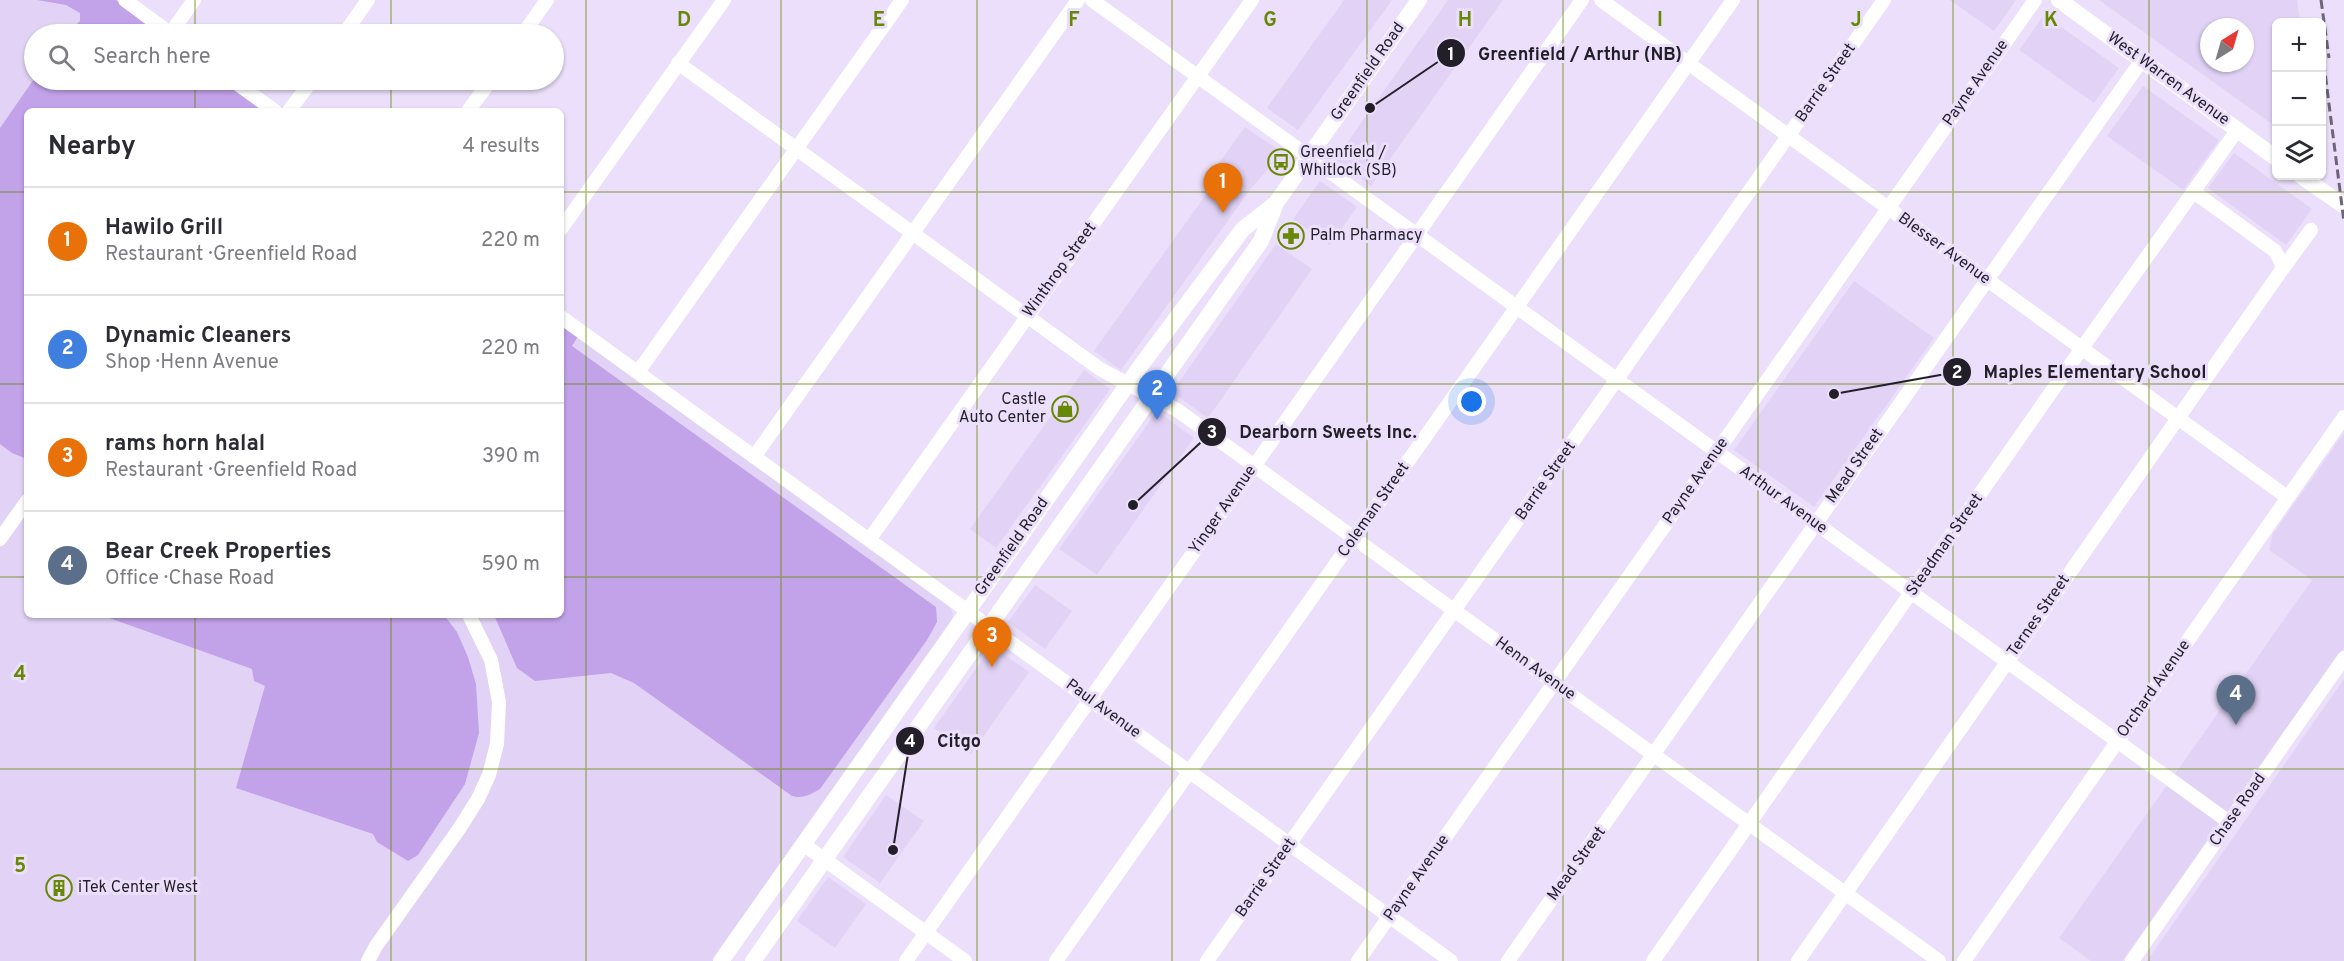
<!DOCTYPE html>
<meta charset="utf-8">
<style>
body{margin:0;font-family:Overpass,sans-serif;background:#f7f7f7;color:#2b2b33}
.controls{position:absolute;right:18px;top:18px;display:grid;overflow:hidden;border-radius:9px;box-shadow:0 2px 4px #0004}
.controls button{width:54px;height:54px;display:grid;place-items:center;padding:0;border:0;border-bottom:2px solid #e1e1e2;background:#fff;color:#2b2b33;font:30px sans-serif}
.compass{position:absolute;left:2200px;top:18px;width:54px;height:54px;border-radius:50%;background:#fff;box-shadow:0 2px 4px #0004;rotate:37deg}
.you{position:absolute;left:1472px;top:402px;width:21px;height:21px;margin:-15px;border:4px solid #fff;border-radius:50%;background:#1a73e8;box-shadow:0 0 0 9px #1a73e833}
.badge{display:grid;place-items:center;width:39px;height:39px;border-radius:50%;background:#db2777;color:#fff;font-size:20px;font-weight:700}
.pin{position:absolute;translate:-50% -50px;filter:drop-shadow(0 2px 3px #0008)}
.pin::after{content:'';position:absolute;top:32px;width:21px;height:18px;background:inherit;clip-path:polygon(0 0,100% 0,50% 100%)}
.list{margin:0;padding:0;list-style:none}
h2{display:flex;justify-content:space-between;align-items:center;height:78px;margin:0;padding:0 24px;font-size:26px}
h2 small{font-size:20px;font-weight:400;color:#7c7c81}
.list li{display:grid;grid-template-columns:39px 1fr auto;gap:18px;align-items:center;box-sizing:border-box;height:108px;padding:0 24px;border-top:2px solid #e1e1e2}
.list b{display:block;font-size:22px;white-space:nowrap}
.list p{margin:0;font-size:20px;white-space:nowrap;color:#7c7c81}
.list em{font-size:20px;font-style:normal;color:#7c7c81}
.icon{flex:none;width:33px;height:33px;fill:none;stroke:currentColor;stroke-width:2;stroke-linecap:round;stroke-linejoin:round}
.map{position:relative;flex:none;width:2344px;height:961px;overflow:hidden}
.search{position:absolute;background:#fff;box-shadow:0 2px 4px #0004;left:24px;top:24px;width:540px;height:66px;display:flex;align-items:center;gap:15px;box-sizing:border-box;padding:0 21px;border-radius:33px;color:#7c7c81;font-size:22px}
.panel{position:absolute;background:#fff;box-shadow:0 2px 4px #0004;left:24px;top:108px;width:540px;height:510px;border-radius:9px}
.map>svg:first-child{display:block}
</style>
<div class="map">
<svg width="2344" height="961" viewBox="0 0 2344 961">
<rect width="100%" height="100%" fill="#ebdffb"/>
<!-- built -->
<path fill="#e2d3f6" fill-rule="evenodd" d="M 0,0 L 116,0 L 164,34 L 34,34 L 34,80 L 27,111 L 27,615 L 561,615 L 561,323 L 938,595 L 951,608 L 953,614 L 952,621 L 713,961 L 0,961 Z
M 1344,0 L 1392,0 L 1298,130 L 1267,108 Z
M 1448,0 L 1503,0 L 1371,186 L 1335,160 Z
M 1950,0 L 2016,0 L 1994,31 Z
M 2099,0 L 2297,0 L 2300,22 L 2276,22 L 2276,127 ZM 2209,27 L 2245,27 L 2245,63 L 2209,63 Z
M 2044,15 L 2119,68 L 2094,103 L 2019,50 Z
M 2143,86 L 2219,140 L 2183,190 L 2107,136 Z
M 1245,127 L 1283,153 L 1252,187 L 1121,370 L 1094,351 L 1225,168 L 1219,163 Z
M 2234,153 L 2312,209 L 2286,245 L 2208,188 Z
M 1320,181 L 1357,207 L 1330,245 L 1293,219 Z
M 1276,244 L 1312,269 L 1208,418 L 1172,392 Z
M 1854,281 L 1934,338 L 1814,507 L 1734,450 Z
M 1084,370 L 1110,389 L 996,548 L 970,529 Z
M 1157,411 L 1194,438 L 1097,575 L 1059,549 Z
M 2344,433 L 2344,648 L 2122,961 L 2091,961 L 2059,938 L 2312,580 L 2269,550 L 2273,534 Z
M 1035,585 L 1072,611 L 1045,649 L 1008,622 Z
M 992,646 L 1029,672 L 971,754 L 934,728 Z
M 2344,679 L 2344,961 L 2147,961 Z
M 886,795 L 924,821 L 880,883 L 843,857 Z
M 828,877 L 866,904 L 835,948 L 797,921 Z"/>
<!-- green -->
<path fill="#c2a2e9" d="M 37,0 L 116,0 L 164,34 L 66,34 L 80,21 L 80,13 L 66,5 Z
M 34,79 L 226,80 L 269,111 L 27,111 L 27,459 L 12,453 L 0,444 L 0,128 Z
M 561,323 L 579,335 L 572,346 L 936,607 L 937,622 L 927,640 L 820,789 C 811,794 803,799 792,796 L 634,683 L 611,673 L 535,681 L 517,668 L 494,615 L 561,615 Z
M 101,615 L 444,615 L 457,632 L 468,657 L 476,684 L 479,733 L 465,784 L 418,855 L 408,861 L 377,842 L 373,834 L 236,788 L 265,686 L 254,681 L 252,669 Z"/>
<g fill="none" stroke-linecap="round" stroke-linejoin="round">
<!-- minor -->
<path stroke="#fff" stroke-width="14" d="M 125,0 L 171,34
M 1092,0 L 2229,822
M 1601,0 L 2287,497
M 170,34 L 194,0
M 344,34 L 368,0
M 523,34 L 547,0
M 678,63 L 1100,369 L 1177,410 L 1939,961
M 232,80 L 275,111
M 289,111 L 312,80
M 468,111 L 491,80
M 561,229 L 724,0
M 2281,271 L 2311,230
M 561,317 L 1451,961
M 638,372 L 902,0
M 754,457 L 1078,0
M 0,539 L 27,501
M 869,540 L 1252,0
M 803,844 L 965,961
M 368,961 L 376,946 L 459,829 L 478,799 L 489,775 L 497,744 L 499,702 L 491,660 L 469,615
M 906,961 L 1582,0
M 1056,961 L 1733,0
M 1207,961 L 1884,0
M 1358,961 L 2035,0
M 1508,961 L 2142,60
M 1653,961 L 2087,341 L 2238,129
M 1798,961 L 2281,271 L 2282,264 L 2275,251 L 2194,192
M 1964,961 L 2344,417
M 2132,961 L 2344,658"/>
<!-- major -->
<path stroke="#fff" stroke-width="16" d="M 2059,0 L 2276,158
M 2301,176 L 2344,206
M 721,961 L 1142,364 L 1243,229 L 1275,204
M 753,961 L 1261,241 L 1276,203 L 1419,0"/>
<!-- rail -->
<path stroke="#6d6677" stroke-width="3" stroke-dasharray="9 4.5" stroke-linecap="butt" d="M 2321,0 L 2329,58
M 2322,49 L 2344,222"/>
</g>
<!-- grid -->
<path fill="none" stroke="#678805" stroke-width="1.5" stroke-opacity="0.55" d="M 195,0 L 195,34M 391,0 L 391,34M 586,0 L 586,961M 781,0 L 781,961M 977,0 L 977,961M 1172,0 L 1172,961M 1367,0 L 1367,961M 1563,0 L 1563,961M 1758,0 L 1758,961M 1953,0 L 1953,961M 2149,0 L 2149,961M 195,80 L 195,111M 391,80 L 391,111M 0,192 L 27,192M 561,192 L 2344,192M 0,384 L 27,384M 561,384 L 2344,384M 0,577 L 27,577M 561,577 L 2344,577M 195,615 L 195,961M 391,615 L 391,961M 0,769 L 2344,769"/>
<!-- icons -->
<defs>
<g id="bus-ring" transform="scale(1.35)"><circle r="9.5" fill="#ebdffb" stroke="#678805" stroke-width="1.5"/><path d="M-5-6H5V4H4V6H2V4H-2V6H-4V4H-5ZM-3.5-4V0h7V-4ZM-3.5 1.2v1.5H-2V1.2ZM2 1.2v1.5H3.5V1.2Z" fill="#678805"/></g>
<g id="pharmacy-ring" transform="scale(1.35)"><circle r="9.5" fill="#ebdffb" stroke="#678805" stroke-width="1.5"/><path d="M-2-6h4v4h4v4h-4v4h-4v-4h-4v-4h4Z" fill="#678805"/></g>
<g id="shop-ring" transform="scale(1.35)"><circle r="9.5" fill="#ebdffb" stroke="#678805" stroke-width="1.5"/><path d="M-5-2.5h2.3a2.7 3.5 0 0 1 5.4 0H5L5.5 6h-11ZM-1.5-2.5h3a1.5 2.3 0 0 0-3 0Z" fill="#678805"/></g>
<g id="building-ring" transform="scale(1.35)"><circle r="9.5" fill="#ebdffb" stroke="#678805" stroke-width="1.5"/><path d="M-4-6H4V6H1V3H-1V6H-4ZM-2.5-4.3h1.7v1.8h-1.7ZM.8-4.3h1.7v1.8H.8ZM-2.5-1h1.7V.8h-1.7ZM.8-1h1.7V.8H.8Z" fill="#678805"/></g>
</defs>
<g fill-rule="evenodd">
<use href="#bus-ring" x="1281" y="162"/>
<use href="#pharmacy-ring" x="1291" y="236"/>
<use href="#shop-ring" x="1065" y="409"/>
<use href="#building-ring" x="59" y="888"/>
</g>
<g text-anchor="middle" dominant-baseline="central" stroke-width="6" stroke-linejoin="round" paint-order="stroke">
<!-- street labels -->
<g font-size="16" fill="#231f29" stroke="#ebdffb">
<text transform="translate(1368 72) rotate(-55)">Greenfield Road</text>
<text transform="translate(2168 79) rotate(36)">West Warren Avenue</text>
<text transform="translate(1826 83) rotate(-55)">Barrie Street</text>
<text transform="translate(1976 83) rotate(-55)">Payne Avenue</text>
<text transform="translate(1944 249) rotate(36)">Blesser Avenue</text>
<text transform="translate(1060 270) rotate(-54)">Winthrop Street</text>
<text transform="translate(1855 466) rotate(-55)">Mead Street</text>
<text transform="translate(1546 481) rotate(-55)">Barrie Street</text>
<text transform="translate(1696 481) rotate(-55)">Payne Avenue</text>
<text transform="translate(1783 500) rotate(36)">Arthur Avenue</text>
<text transform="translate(1223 510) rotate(-55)">Yinger Avenue</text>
<text transform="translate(1374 510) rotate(-55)">Coleman Street</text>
<text transform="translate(1945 545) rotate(-55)">Steadman Street</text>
<text transform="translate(1012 547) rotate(-55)">Greenfield Road</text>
<text transform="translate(2039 616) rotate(-55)">Ternes Street</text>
<text transform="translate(1535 669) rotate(36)">Henn Avenue</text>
<text transform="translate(2154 689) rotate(-55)">Orchard Avenue</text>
<text transform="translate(1103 709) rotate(36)">Paul Avenue</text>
<text transform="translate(2238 810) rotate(-55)">Chase Road</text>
<text transform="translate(1577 864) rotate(-54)">Mead Street</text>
<text transform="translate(1266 878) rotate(-55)">Barrie Street</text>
<text transform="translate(1417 878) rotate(-55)">Payne Avenue</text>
</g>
<!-- poi labels -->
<g font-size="16" fill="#231f29" stroke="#ebdffb" text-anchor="start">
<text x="1300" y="153">Greenfield /<tspan x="1300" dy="18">Whitlock (SB)</tspan></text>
<text x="1310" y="236">Palm Pharmacy</text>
<text x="1046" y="400" text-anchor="end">Castle<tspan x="1046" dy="18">Auto Center</tspan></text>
<text x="78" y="888">iTek Center West</text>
</g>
</g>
<g font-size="20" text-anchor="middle" font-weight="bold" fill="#678805" stroke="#ebdffb" stroke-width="6" stroke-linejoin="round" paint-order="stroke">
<text x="684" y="26">D</text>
<text x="879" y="26">E</text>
<text x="1074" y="26">F</text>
<text x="1270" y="26">G</text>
<text x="1465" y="26">H</text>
<text x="1660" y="26">I</text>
<text x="1856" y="26">J</text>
<text x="2051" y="26">K</text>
<text x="20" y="680">4</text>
<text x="20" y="872">5</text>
</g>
<!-- callouts -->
<path fill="none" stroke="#231f29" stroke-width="2" d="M1370 108L1451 53M1834 394L1957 372M1133 505L1212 432M893 850L910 741"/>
<g fill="#231f29" stroke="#ebdffb" stroke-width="2">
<circle cx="1370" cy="108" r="6"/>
<circle cx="1834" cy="394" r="6"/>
<circle cx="1133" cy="505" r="6"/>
<circle cx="893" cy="850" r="6"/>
<circle cx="1451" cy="53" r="15"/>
<circle cx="1957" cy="372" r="15"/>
<circle cx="1212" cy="432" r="15"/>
<circle cx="910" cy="741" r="15"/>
</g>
<g font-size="18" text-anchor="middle" font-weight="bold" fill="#fff">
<text x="1451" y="60">1</text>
<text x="1957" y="378">2</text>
<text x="1212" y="438">3</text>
<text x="910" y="747">4</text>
</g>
<g font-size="18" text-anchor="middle" font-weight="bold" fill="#231f29" stroke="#ebdffb" stroke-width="6" stroke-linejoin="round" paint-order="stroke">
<text x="1580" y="60">Greenfield / Arthur (NB)</text>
<text x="2095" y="378">Maples Elementary School</text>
<text x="1328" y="438">Dearborn Sweets Inc.</text>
<text x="959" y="747">Citgo</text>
</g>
</svg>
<div class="controls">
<button>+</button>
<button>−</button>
<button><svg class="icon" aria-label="layers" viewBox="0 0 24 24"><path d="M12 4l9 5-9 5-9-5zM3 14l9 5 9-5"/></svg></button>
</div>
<svg class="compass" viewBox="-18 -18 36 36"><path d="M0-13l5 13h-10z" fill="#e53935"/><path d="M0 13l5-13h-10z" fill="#7c7c81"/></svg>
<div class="you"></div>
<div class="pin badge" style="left:1223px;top:213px;background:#e8710a">1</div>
<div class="pin badge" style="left:1157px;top:420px;background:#3f7fe0">2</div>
<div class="pin badge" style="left:992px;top:667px;background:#e8710a">3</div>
<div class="pin badge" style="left:2236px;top:725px;background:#5c6f8a">4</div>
<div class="search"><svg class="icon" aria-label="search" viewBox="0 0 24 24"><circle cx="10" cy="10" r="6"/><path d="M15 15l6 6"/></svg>Search here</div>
<section class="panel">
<h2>Nearby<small>4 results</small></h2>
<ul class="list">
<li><span class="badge" style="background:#e8710a">1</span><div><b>Hawilo Grill</b><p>Restaurant · Greenfield Road</p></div><em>220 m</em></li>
<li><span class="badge" style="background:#3f7fe0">2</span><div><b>Dynamic Cleaners</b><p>Shop · Henn Avenue</p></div><em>220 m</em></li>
<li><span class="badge" style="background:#e8710a">3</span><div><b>rams horn halal</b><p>Restaurant · Greenfield Road</p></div><em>390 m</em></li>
<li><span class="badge" style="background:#5c6f8a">4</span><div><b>Bear Creek Properties</b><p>Office · Chase Road</p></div><em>590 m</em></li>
</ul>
</section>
</div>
